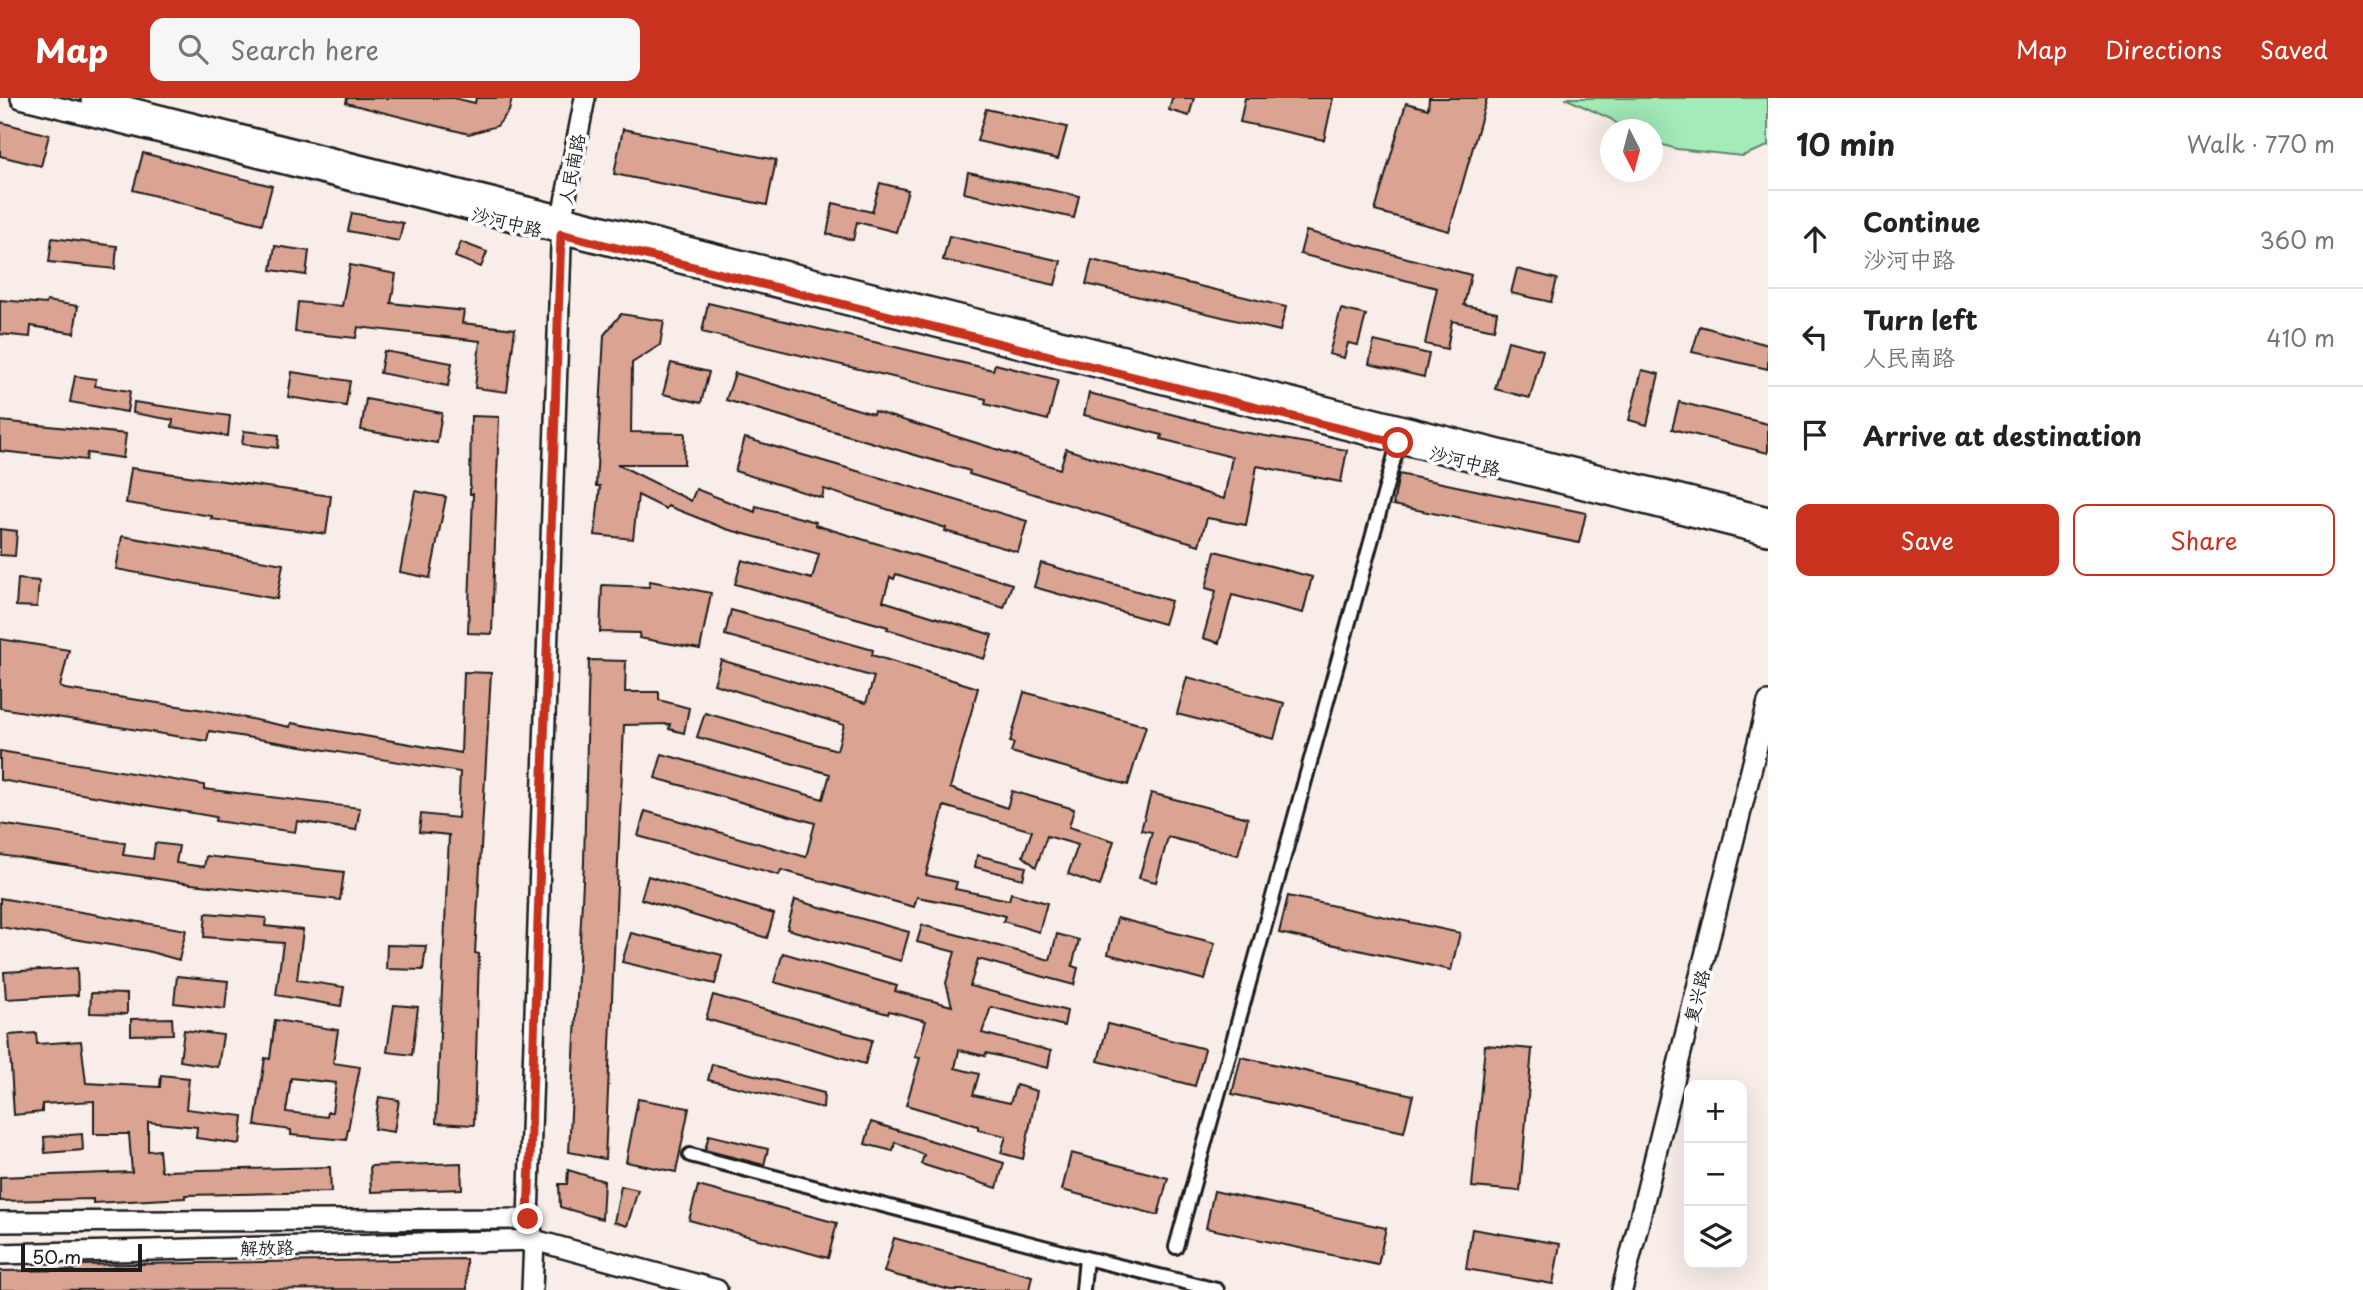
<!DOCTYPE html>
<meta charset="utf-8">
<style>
body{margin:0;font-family:"Playpen Sans","LXGW WenKai TC",sans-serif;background:#f6f6f6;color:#222}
.controls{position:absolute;right:21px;bottom:21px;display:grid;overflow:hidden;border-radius:14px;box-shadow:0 7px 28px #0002}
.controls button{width:63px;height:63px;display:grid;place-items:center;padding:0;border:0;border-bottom:2px solid #e0e0e0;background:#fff;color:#222;font:35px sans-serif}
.compass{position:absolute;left:1600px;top:21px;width:63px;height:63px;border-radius:50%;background:#fff;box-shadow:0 7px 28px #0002;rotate:174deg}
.scale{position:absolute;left:21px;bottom:18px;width:121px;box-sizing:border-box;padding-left:7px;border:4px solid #1c1c1c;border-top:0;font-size:19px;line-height:24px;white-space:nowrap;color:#1c1c1c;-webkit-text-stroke:5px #fff;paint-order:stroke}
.stop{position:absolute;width:21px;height:21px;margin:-16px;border:5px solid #c8321e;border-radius:50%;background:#fff}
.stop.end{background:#c8321e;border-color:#fff;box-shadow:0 2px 7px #0008}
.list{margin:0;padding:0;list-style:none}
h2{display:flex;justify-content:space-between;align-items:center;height:91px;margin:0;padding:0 28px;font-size:30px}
h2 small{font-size:23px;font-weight:400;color:#767676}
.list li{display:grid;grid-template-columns:46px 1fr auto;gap:21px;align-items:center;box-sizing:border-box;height:98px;padding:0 28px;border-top:2px solid #e0e0e0}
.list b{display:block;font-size:26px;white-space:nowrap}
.list p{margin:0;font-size:23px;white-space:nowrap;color:#767676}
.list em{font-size:23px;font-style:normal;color:#767676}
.actions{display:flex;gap:14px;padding:21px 28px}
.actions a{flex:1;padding:16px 0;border:2px solid #c8321e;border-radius:14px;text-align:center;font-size:24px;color:#c8321e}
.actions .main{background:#c8321e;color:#fff}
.icon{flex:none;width:38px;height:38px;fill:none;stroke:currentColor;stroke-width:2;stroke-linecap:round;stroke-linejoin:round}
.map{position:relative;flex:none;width:1768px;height:1192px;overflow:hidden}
header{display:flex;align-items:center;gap:42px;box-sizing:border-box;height:98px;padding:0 35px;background:#c8321e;color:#fff}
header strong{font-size:33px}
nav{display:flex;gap:38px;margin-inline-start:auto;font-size:24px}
.search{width:490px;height:63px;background:#f6f6f6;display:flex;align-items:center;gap:18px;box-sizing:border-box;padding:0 24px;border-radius:14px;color:#767676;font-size:26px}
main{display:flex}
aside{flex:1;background:#fff}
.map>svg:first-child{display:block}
</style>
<header>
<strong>Map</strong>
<div class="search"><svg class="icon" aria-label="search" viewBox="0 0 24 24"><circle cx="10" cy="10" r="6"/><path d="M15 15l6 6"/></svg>Search here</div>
<nav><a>Map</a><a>Directions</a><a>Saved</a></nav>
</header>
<main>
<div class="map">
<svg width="1768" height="1192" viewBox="0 0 1768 1192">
<rect width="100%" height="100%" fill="#f8ede9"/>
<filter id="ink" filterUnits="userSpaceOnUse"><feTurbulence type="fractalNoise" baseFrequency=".0143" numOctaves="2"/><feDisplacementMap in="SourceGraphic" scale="14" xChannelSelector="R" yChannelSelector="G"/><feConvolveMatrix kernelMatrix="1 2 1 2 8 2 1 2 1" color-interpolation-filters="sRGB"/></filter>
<g filter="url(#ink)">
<!-- green -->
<path fill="#a3ebb9" stroke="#60846a" stroke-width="2" d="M 1565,0 L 1768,0 L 1768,48 L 1742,58 L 1677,51 L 1653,44 L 1652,32 L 1624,31 L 1611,21 Z"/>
<!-- building -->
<path fill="#daa392" stroke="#1c1c1c" stroke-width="2" fill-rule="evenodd" d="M 347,0 L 454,0 L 475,5 L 476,0 L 512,0 L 509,13 L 497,28 L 469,36 L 346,5 Z
M 1172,0 L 1194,0 L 1189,18 L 1169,12 Z
M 1245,0 L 1333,0 L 1324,42 L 1240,24 Z
M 1429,0 L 1487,0 L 1449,133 L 1375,113 L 1406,5 L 1428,11 Z
M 986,11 L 1067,29 L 1058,61 L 977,43 Z
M 0,24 L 49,37 L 41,68 L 0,58 Z
M 623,31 L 776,62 L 767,107 L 614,76 Z
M 143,55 L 272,88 L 262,126 L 133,92 Z
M 968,74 L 1079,98 L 1074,120 L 964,95 Z
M 880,85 L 908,92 L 896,134 L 857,124 L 853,142 L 827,136 L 833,105 L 872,114 Z
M 352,115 L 403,125 L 399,143 L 348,133 Z
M 1306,133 L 1471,177 L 1464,207 L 1497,214 L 1494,232 L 1452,223 L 1447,251 L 1425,246 L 1437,190 L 1300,156 Z
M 949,138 L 1061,163 L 1055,187 L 943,162 Z
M 52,140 L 117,148 L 115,171 L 49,164 Z
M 461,144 L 487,154 L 481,169 L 455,159 Z
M 275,148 L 309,153 L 306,177 L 271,172 Z
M 1092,162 L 1286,209 L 1280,233 L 1086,186 Z
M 350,167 L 396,176 L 391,205 L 464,213 L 462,225 L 515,231 L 507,294 L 475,290 L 480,243 L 358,229 L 356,240 L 295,234 L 298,204 L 342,208 Z
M 1517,171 L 1557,181 L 1551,204 L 1511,195 Z
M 0,202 L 46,206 L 47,203 L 78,208 L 74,235 L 31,228 L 30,239 L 0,236 Z
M 708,205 L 993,272 L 995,266 L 1058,282 L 1048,322 L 985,306 L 986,301 L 702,234 Z
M 1341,211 L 1366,217 L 1358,247 L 1348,245 L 1344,260 L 1329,256 Z
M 621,216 L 664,223 L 660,247 L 632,265 L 631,334 L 685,335 L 684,366 L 617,366 L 691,403 L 696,391 L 755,414 L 756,408 L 816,424 L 815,427 L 1012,486 L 1004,510 L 896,476 L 894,481 L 890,479 L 883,503 L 992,537 L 984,561 L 887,531 L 888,529 L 735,486 L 742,462 L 812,481 L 819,456 L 726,431 L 668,408 L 666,411 L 638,397 L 633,441 L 595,437 L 600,388 L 596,388 L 604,237 Z
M 1700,228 L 1768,247 L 1768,271 L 1692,254 Z
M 1374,243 L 1429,256 L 1424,279 L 1369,266 Z
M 1508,243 L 1543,252 L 1530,300 L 1495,291 Z
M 384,253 L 452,265 L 448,288 L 380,275 Z
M 671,265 L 709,274 L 701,305 L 663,296 Z
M 1642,272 L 1659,276 L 1647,327 L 1629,322 Z
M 292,274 L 350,283 L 346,308 L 288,299 Z
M 735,275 L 873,316 L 874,313 L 1060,371 L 1066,351 L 1224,401 L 1232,359 L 1161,341 L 1162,337 L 1084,317 L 1089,295 L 1237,333 L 1347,352 L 1341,384 L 1257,368 L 1246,427 L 1207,420 L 1199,447 L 969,376 L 970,373 L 726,302 Z
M 75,278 L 96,281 L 95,288 L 130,293 L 127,314 L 70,304 Z
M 366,301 L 442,315 L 437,345 L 361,332 Z
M 134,304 L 230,318 L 228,338 L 172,329 L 173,322 L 133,315 Z
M 1679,304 L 1768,326 L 1768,355 L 1672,331 Z
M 471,318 L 499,319 L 492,536 L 468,535 L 473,396 L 470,396 Z
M 0,323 L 126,336 L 123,360 L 87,355 L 86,362 L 0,353 Z
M 244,333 L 279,337 L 278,350 L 242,346 Z
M 745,340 L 1027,423 L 1018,454 L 945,433 L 946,430 L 824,391 L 822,400 L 735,373 Z
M 131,370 L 331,398 L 326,436 L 211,421 L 212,418 L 126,405 Z
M 1399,376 L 1586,415 L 1579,445 L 1393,407 Z
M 415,393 L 446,399 L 430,480 L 400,474 Z
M 0,431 L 17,433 L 15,458 L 0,457 Z
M 122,438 L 283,466 L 277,501 L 116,471 Z
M 1215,453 L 1312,479 L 1303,515 L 1232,497 L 1219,545 L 1203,540 L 1216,493 L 1206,490 Z
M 1041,465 L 1171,503 L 1164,526 L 1034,489 Z
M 18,481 L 39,483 L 37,509 L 16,508 Z
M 650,483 L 711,495 L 700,551 L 639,540 L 640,535 L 600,534 L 602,487 L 649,489 Z
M 731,512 L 873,552 L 872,557 L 978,590 L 950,690 L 1007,710 L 1012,693 L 1074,711 L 1069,729 L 1114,743 L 1100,788 L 1068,776 L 1078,747 L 1047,738 L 1036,769 L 1023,758 L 1032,733 L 944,708 L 926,777 L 957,784 L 955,791 L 1009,802 L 1011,795 L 1047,805 L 1039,834 L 1003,823 L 1005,818 L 965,808 L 917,799 L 914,809 L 781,772 L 779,777 L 638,738 L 645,713 L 806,759 L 815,725 L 655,680 L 662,656 L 823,701 L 830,676 L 697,639 L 705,615 L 837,652 L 844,627 L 714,586 L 721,562 L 866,605 L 874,579 L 725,537 Z
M 0,541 L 69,552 L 60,589 L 65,591 L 211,613 L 290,629 L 291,625 L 461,655 L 464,574 L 491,575 L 475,855 L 479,856 L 474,1027 L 436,1025 L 449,737 L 419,734 L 421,716 L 458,720 L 460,674 L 209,633 L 207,643 L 0,610 Z
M 589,562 L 626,563 L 625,594 L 659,594 L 659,602 L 689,610 L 684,635 L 669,631 L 670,626 L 624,627 L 605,1061 L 569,1054 L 584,764 Z
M 1187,579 L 1284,605 L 1274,641 L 1177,616 Z
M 1024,594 L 1146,628 L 1128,687 L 1011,654 L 1014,645 L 1010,644 Z
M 0,653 L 204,687 L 204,691 L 360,710 L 356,732 L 297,723 L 295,734 L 215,723 L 216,719 L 0,682 Z
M 1151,695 L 1248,720 L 1238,757 L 1168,739 L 1156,784 L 1139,780 L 1152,734 L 1141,732 Z
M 0,726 L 125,745 L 123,757 L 153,761 L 155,745 L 179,748 L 176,765 L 204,769 L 206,758 L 344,774 L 340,802 L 191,786 L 0,757 Z
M 977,757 L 1026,769 L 1023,781 L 975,769 Z
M 648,778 L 774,816 L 767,840 L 641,801 Z
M 1288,798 L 1460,835 L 1451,872 L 1279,835 Z
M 0,800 L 186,832 L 179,862 L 147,853 L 0,829 Z
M 795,802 L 909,834 L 901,863 L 787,831 Z
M 206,815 L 266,820 L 265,828 L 303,832 L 297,882 L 344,889 L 341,908 L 276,897 L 283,845 L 204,839 Z
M 1117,820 L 1215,845 L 1205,882 L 1108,856 Z
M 922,827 L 1050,862 L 1057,836 L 1079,842 L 1072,868 L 1078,870 L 1074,887 L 978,861 L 970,888 L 1067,913 L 1064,928 L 991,909 L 982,935 L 1051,953 L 1048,970 L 986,955 L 985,958 L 959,952 L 955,970 L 979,976 L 973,997 L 1010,1005 L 1016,987 L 1037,993 L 1023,1061 L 1001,1055 L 1006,1038 L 978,1032 L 978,1028 L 906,1007 L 920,960 L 915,959 L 926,923 L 889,913 L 888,916 L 774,884 L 783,855 L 897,888 L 895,893 L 952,908 L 946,885 L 955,854 L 917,844 Z
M 631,835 L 722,857 L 715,886 L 622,864 Z
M 387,847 L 426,848 L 423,872 L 386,871 Z
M 77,870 L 78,897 L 6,901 L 4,874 Z
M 177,878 L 228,883 L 225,911 L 174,905 Z
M 91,895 L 127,896 L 127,916 L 90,915 Z
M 713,897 L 872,942 L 865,966 L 706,921 Z
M 394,907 L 418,909 L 412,957 L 387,954 Z
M 172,920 L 173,936 L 131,937 L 131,921 Z
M 275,922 L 338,932 L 333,965 L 360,969 L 346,1042 L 291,1037 L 291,1032 L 255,1027 L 265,960 L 270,961 ZM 291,980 L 336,985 L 332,1014 L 328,1014 L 327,1019 L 286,1014 Z
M 1108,926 L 1205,951 L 1195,988 L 1098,963 Z
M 184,932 L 223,937 L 218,969 L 180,963 Z
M 36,935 L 37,946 L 81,943 L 86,985 L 160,989 L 161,977 L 189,980 L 186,1011 L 243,1018 L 240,1046 L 196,1040 L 197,1029 L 148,1024 L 148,1053 L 159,1052 L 161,1073 L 330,1069 L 331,1094 L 185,1097 L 185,1100 L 93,1105 L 93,1101 L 0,1103 L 0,1079 L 132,1074 L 129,1036 L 94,1036 L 94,1003 L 42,1006 L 42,1014 L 14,1017 L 9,937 Z
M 1485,947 L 1532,951 L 1520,1093 L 1472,1089 Z
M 1241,959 L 1413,997 L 1404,1034 L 1232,996 Z
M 712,966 L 824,995 L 823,1010 L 708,982 Z
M 379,999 L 399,1002 L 394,1034 L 374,1031 Z
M 638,1001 L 689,1010 L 676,1074 L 626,1064 Z
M 871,1024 L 1004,1065 L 997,1090 L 921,1066 L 924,1057 L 895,1044 L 893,1053 L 865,1046 Z
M 82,1036 L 83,1052 L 45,1055 L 44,1039 Z
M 709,1037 L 768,1051 L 764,1067 L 705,1052 Z
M 1071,1055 L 1168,1080 L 1158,1117 L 1062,1092 Z
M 461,1065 L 462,1091 L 371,1094 L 370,1068 Z
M 568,1072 L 604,1083 L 602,1121 L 560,1109 L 559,1086 L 567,1086 Z
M 621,1088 L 638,1092 L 627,1128 L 614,1124 Z
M 698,1088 L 837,1125 L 828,1160 L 689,1122 Z
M 1214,1093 L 1386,1130 L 1378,1167 L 1206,1130 Z
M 1472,1131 L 1560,1146 L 1553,1186 L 1466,1171 Z
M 894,1140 L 1032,1178 L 1029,1192 L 950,1192 L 884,1174 Z
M 466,1161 L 467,1191 L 0,1192 L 0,1173 L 74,1172 L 74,1167 Z"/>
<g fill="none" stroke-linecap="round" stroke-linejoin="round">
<!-- street casing -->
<g stroke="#1c1c1c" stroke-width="18">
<path id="street" d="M 690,1057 L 1086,1160
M 1176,1149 L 1400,339
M 1083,1192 L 1086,1160 L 1217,1192"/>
</g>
<!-- secondary casing -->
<g stroke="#1c1c1c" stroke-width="24">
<path id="secondary" d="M 21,0 L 1768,437
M 91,0 L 1768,419
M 0,1124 L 528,1121
M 0,1156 L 534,1142 L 717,1192
M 532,1192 L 534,1142 L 528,1121 L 562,119 L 585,0
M 1622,1192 L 1768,604"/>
</g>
<!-- street -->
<use href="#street" stroke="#fff" stroke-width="12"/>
<!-- secondary -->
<use href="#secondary" stroke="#fff" stroke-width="19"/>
</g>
</g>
<g fill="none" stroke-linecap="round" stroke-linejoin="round" filter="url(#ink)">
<!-- route -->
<path stroke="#c8321e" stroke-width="9" d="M 528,1121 L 561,136 L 1398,345"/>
</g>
<g text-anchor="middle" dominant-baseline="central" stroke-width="7" stroke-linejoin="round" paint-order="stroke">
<!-- street labels -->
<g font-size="18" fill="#1c1c1c" stroke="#fff">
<text transform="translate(571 71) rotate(-79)">人民南路</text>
<text transform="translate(507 123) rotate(14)">沙河中路</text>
<text transform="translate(1465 362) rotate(14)">沙河中路</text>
<text transform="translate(1696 898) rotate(-76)">复兴路</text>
<text transform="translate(267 1149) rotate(-1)">解放路</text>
</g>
</g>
</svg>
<div class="controls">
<button>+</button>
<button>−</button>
<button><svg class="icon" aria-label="layers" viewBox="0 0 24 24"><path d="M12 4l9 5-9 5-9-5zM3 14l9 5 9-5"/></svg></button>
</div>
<svg class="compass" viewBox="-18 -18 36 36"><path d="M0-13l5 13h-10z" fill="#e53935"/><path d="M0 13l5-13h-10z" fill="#767676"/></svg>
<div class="scale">50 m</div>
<div class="stop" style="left:1398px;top:345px"></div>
<div class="stop end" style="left:528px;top:1121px"></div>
</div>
<aside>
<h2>10 min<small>Walk · 770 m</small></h2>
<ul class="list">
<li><svg class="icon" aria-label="ahead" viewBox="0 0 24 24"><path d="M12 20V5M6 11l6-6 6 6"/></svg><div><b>Continue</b><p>沙河中路</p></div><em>360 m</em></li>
<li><svg class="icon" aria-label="left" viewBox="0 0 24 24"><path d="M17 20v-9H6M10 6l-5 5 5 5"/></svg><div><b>Turn left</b><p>人民南路</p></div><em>410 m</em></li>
<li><svg class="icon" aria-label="arrive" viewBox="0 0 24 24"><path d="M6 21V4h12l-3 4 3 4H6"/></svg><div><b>Arrive at destination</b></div></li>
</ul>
<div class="actions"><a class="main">Save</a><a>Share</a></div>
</aside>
</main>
